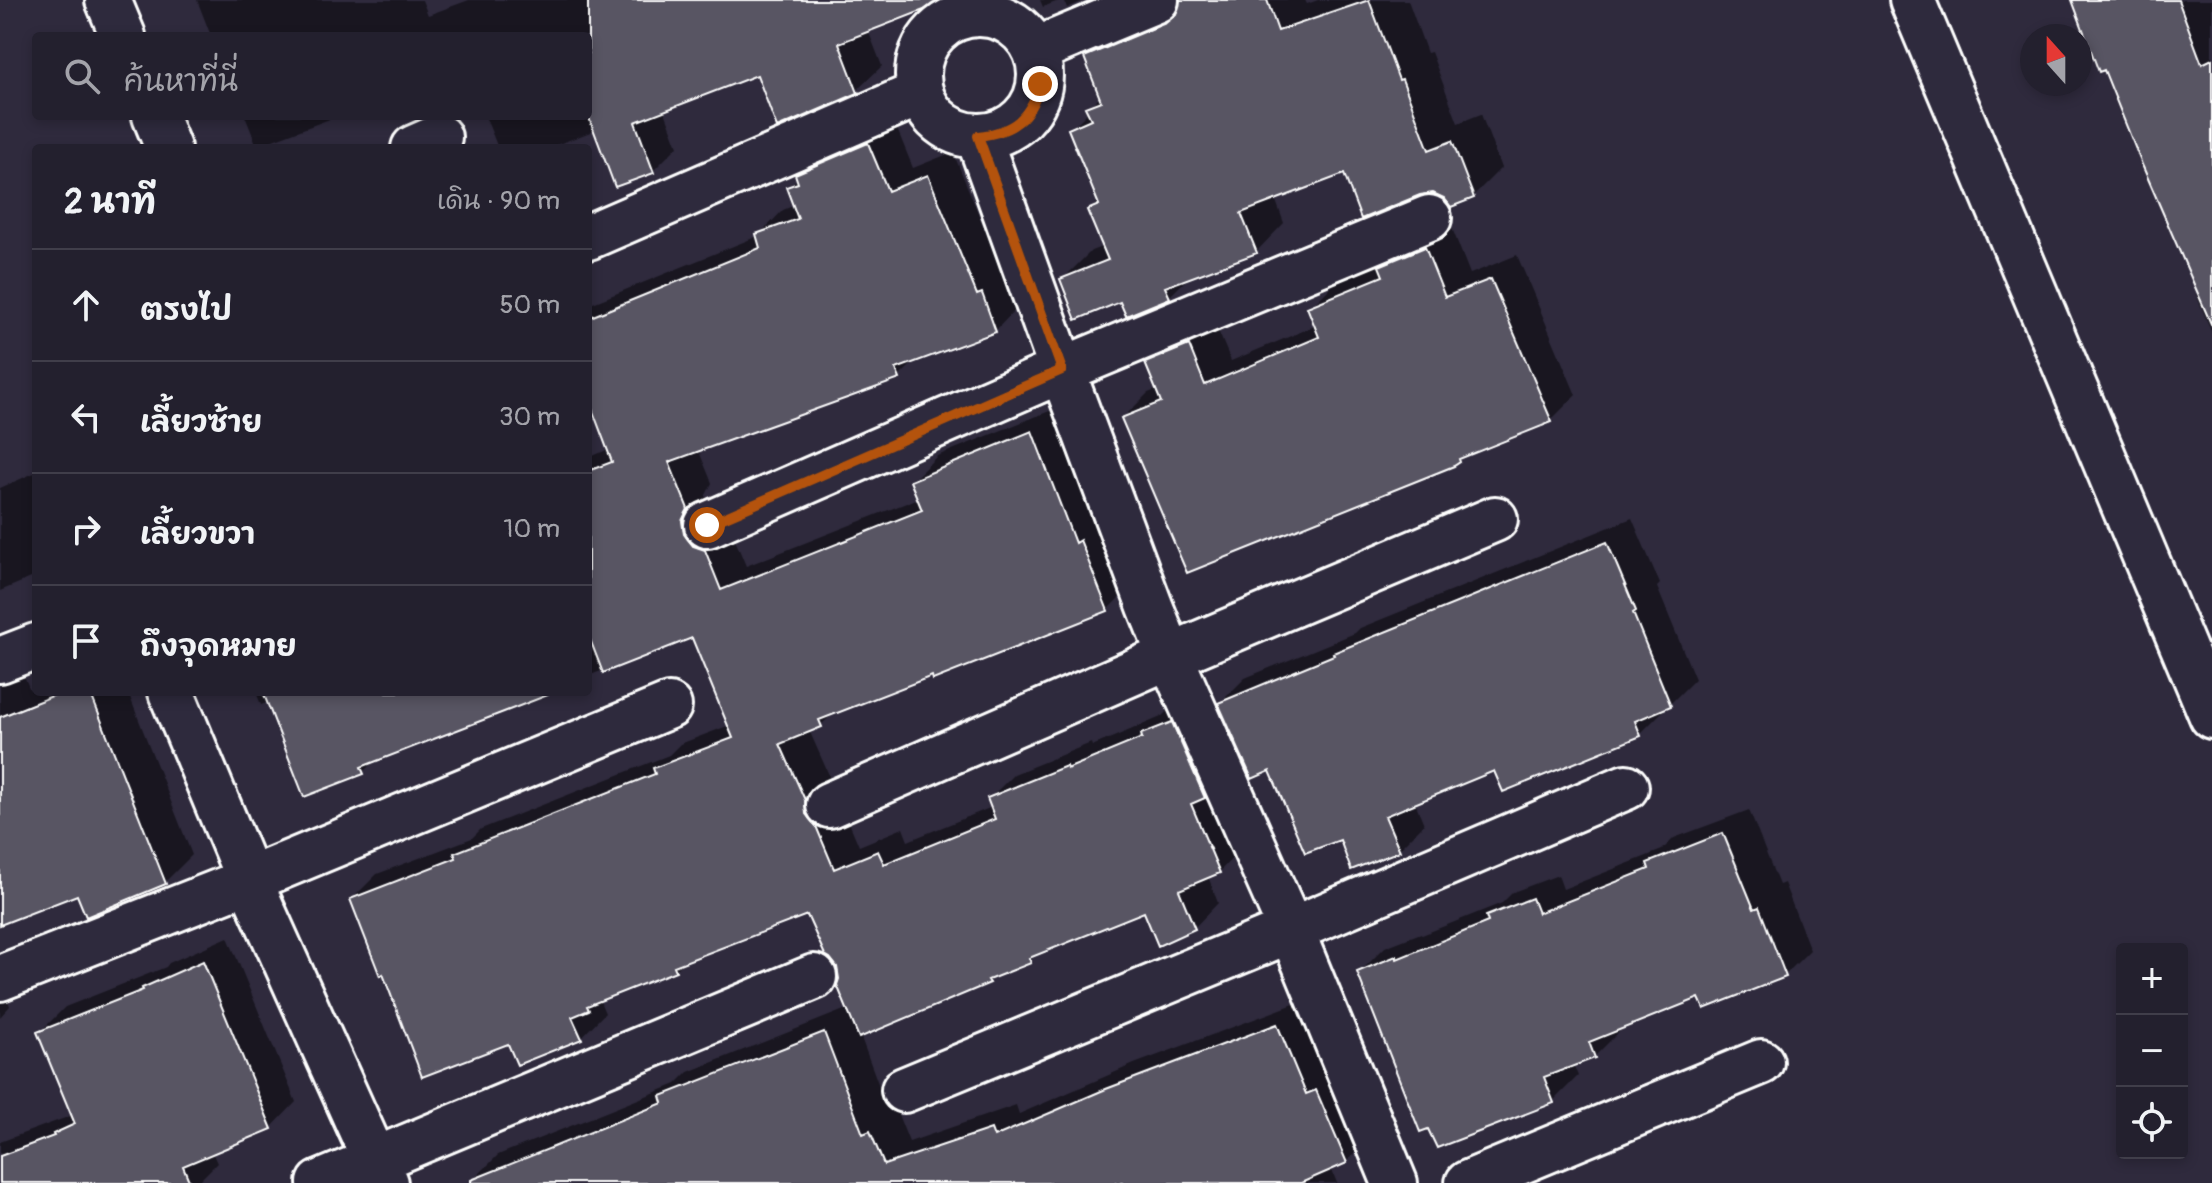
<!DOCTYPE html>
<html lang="th">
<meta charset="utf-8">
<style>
body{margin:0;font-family:Pangolin,"Playpen Sans Thai",sans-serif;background:#2b2836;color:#f1f3f6}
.controls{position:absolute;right:24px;bottom:24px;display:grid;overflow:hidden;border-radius:8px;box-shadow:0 4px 12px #0003}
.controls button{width:72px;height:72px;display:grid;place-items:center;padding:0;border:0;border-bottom:2px solid #403e4a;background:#23202e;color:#f1f3f6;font:40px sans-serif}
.compass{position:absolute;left:2020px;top:24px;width:72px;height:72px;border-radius:50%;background:#23202e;box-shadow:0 4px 12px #0003;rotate:339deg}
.stop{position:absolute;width:24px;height:24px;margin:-18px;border:6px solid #b45309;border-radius:50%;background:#fff}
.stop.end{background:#b45309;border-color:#fff;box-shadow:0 2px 8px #0008}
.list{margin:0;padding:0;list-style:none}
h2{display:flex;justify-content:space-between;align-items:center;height:104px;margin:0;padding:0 32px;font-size:34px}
h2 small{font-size:26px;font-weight:400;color:#a3a3aa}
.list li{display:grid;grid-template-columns:52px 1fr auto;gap:24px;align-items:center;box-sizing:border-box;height:112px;padding:0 32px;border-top:2px solid #403e4a}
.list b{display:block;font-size:30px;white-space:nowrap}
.list em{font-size:26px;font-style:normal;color:#a3a3aa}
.icon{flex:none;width:44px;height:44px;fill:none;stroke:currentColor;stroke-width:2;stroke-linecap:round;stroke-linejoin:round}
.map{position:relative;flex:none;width:2212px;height:1183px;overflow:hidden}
.search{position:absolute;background:#23202e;box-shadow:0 4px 12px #0003;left:32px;top:32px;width:560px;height:88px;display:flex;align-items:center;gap:20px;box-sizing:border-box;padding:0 28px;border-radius:8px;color:#a3a3aa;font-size:30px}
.panel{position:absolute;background:#23202e;box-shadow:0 4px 12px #0003;left:32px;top:144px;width:560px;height:552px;border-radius:8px}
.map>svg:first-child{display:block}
</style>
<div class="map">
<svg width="2212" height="1183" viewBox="0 0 2212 1183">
<rect width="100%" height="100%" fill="#2f2a3d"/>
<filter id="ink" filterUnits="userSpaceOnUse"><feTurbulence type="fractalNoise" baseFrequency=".0125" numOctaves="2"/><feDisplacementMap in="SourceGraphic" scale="16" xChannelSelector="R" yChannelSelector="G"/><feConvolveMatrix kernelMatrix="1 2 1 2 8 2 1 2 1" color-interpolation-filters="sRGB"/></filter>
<g filter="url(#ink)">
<!-- shadow -->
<path fill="#0007" d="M 197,0 L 422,0 L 428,15 L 469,0 L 908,0 L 868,30 L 882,66 L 856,91 L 758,73 L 664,109 L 678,146 L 653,171 L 596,130 L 548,148 L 498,148 L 485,116 L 588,116 L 588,36 L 211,36 Z
M 1040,0 L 1061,0 L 1043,7 Z
M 1064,0 L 1086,0 L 1067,8 Z
M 1182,0 L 1305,0 L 1307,4 L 1318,0 L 1408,0 L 1427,53 L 1431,52 L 1458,123 L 1481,114 L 1501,168 L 1473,196 L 1445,196 L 1433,191 L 1346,172 L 1275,198 L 1284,223 L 1256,252 L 1190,276 L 1169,297 L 1121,299 L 1063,279 L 1091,251 L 1104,246 L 1090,210 L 1099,201 L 1071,129 L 1089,111 L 1088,108 L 1101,95 L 1087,58 L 1115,29 Z
M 2074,0 L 2212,0 L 2212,333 L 2196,294 L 2199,291 Z
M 245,116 L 338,116 L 257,146 Z
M 893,119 L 913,168 L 953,152 L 1002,271 L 1006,270 L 1019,306 L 995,331 L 916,360 L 899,377 L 698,449 L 712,483 L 706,495 L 708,509 L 729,525 L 746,566 L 919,498 L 912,481 L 937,456 L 1057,408 L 1132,585 L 1107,610 L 835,712 L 821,725 L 809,730 L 829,775 L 830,789 L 840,801 L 859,846 L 903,828 L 908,841 L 992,807 L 989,799 L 1014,774 L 1091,743 L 1092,746 L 1161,717 L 1168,710 L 1197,698 L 1243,847 L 1219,872 L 1208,876 L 1218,903 L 1194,928 L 1145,909 L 1038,952 L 1030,961 L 995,975 L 989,982 L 860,1035 L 888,1110 L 895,1107 L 909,1142 L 1016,1105 L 1019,1114 L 1134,1064 L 1302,1001 L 1371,1137 L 1346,1162 L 1331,1168 L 1337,1183 L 474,1183 L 473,1180 L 498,1155 L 676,1084 L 688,1072 L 849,1008 L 839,966 L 808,912 L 686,959 L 675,970 L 599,999 L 605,1013 L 581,1038 L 509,1042 L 384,972 L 352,899 L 377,874 L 472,838 L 481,829 L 669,755 L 680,744 L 730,725 L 694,636 L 588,676 L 588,458 L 609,449 L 588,392 L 588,305 L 758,236 L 783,210 L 795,205 L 789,187 L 799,177 L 798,175 L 822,150 Z
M 1450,223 L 1470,274 L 1517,255 L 1576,395 L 1551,420 L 1465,455 L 1459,461 L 1123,418 L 1148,393 L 1158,389 L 1147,363 L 1172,338 L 1214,321 L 1231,361 L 1317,325 L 1310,308 L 1335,283 L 1386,262 L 1407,241 Z
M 34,473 L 36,479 L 36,576 L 0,591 L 0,488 Z
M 1632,518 L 1660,584 L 1657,587 L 1695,679 L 1670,704 L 1664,707 L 1665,709 L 1640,734 L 1496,769 L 1415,802 L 1424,824 L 1399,849 L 1342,838 L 1271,769 L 1220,703 L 1245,678 L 1355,633 L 1360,628 Z
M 0,635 L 16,674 L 22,671 L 30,690 L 36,687 L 36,692 L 128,692 L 192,855 L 165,882 L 78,892 L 0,923 Z
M 256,692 L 557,692 L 375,760 L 363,772 L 269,702 L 261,705 Z
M 1749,810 L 1779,885 L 1784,883 L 1810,950 L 1785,975 L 1701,996 L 1618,1029 L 1619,1032 L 1594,1057 L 1573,1064 L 1578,1076 L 1553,1101 L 1360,972 L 1385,947 L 1421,933 L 1422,935 L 1502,903 L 1513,892 L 1558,875 L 1563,889 L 1662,850 L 1674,838 Z
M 228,937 L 296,1102 L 271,1128 L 212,1152 L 217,1163 L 197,1183 L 0,1183 L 0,1142 L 73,1115 L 40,1032 L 65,1007 L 166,967 L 169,963 Z
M 0,977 L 10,1006 L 0,1017 Z"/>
<!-- building -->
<path fill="#595564" stroke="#fff" stroke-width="2" d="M 588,0 L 941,0 L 942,3 L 839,43 L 858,93 L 777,128 L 757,75 L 635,122 L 654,173 L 615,187 L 588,115 Z
M 1180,0 L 1267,0 L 1278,31 L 1369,0 L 1399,80 L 1402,79 L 1429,150 L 1452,141 L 1474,198 L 1451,207 L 1444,198 L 1433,193 L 1420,195 L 1361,219 L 1344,174 L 1241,213 L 1257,253 L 1165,287 L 1170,298 L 1126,316 L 1120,302 L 1076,320 L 1060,279 L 1108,260 L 1087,210 L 1099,205 L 1068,129 L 1091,119 L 1085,107 L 1101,101 L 1084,57 L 1166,23 L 1176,14 Z
M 2072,0 L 2178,0 L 2202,64 L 2212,59 L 2212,326 L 2143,167 L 2104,70 L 2099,72 Z
M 868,143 L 888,191 L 928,175 L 977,295 L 982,293 L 996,332 L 896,369 L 900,379 L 669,462 L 688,509 L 682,521 L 684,534 L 693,546 L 705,550 L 721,590 L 922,510 L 910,481 L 1032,431 L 1075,543 L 1080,540 L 1108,611 L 933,680 L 932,676 L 819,720 L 822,727 L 780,744 L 805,800 L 806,814 L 816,826 L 834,869 L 878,851 L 884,864 L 995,819 L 987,798 L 1066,766 L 1067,769 L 1142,738 L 1141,734 L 1172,722 L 1205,798 L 1191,804 L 1220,873 L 1179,890 L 1195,929 L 1158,946 L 1144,912 L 1029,958 L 1031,963 L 988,980 L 990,983 L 859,1038 L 837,985 L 839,979 L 837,967 L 830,958 L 825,955 L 807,915 L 674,966 L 676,971 L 587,1006 L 589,1010 L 572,1017 L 582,1039 L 517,1065 L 508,1044 L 422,1077 L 383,974 L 380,976 L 350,899 L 456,858 L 454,853 L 655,774 L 653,768 L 733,738 L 692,638 L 603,673 L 588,634 L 588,471 L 612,462 L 588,398 L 588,318 L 760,248 L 756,234 L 798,219 L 786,187 L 798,183 L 795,174 Z
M 1425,247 L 1445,297 L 1491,279 L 1552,422 L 1459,459 L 1460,462 L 1454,466 L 1187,573 L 1121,418 L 1161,402 L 1145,363 L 1189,345 L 1205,385 L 1319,337 L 1307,307 L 1383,276 L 1379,266 Z
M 1607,542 L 1636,611 L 1633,613 L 1671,706 L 1635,721 L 1641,736 L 1503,792 L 1494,771 L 1385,816 L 1400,851 L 1351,870 L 1340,840 L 1305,853 L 1270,771 L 1252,779 L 1218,703 L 1334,655 L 1333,653 Z
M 62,692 L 90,692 L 166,884 L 86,917 L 77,895 L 0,925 L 0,717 Z
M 263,692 L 547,692 L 548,695 L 361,767 L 364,774 L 304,797 Z
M 1723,833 L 1754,909 L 1759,907 L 1786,977 L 1704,1009 L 1699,998 L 1589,1042 L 1595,1058 L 1544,1077 L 1554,1103 L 1437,1148 L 1428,1129 L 1420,1132 L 1357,972 L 1396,956 L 1397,959 L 1488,922 L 1486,916 L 1532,898 L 1538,913 L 1649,869 L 1647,863 Z
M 203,961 L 272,1129 L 183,1166 L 190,1183 L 0,1183 L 0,1156 L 54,1136 L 53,1134 L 75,1124 L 37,1032 L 143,990 L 142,988 Z
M 1277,1024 L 1306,1094 L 1316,1090 L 1347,1163 L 1301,1183 L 471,1183 L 471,1180 L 663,1103 L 661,1096 L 824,1032 L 863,1134 L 870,1131 L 884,1165 L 991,1129 L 994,1137 L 1106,1089 Z"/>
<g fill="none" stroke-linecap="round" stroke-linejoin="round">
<!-- minor casing -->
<g stroke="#fff" stroke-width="50">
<path id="minor" d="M 108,0 L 123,36
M 1912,0 L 2212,716
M918 75a61 61 0 1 1 122 0a61 61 0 1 1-122 0Z
M 1036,50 L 1156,0
M 155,116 L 168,148
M 978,136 L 1062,370 L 1150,606 L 1170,656 L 1291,930 L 1395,1183
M 414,148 L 439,137
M 588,237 L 920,93
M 707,525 L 1062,370 L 1429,218
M 0,660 L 36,646
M 171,692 L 249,880 L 385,1183
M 829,805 L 1170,656 L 1495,519
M 0,978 L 249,880 L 669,706
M 904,1090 L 1291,930 L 1626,787
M 320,1183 L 814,977
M 1468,1183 L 1761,1062"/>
</g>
<!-- minor -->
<use href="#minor" stroke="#2f2a3d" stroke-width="44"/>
</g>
</g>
<g fill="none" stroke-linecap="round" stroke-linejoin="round" filter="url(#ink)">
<!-- route -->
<path stroke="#b45309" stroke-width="10" d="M 707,525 L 1062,370 L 978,136 C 1014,132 1030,118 1040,84"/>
</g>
</svg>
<div class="controls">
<button>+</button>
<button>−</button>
<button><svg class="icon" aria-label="locate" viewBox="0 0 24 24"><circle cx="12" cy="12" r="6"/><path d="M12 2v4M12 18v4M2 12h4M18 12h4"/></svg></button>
</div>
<svg class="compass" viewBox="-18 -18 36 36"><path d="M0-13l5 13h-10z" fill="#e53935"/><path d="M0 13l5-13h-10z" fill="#a3a3aa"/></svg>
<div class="stop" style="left:707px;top:525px"></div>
<div class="stop end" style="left:1040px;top:84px"></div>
<div class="search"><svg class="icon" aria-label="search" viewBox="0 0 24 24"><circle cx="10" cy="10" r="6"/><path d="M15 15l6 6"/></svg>ค้นหาที่นี่</div>
<section class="panel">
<h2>2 นาที<small>เดิน · 90 m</small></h2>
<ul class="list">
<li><svg class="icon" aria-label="ahead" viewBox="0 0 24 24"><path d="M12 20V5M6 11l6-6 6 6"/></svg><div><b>ตรงไป</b></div><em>50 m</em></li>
<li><svg class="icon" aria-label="left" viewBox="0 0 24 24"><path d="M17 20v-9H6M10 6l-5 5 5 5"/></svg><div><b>เลี้ยวซ้าย</b></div><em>30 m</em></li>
<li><svg class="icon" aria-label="right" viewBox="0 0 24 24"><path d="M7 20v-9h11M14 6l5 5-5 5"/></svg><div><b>เลี้ยวขวา</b></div><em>10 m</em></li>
<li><svg class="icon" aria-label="arrive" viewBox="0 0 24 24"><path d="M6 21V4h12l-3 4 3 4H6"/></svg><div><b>ถึงจุดหมาย</b></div></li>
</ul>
</section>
</div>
